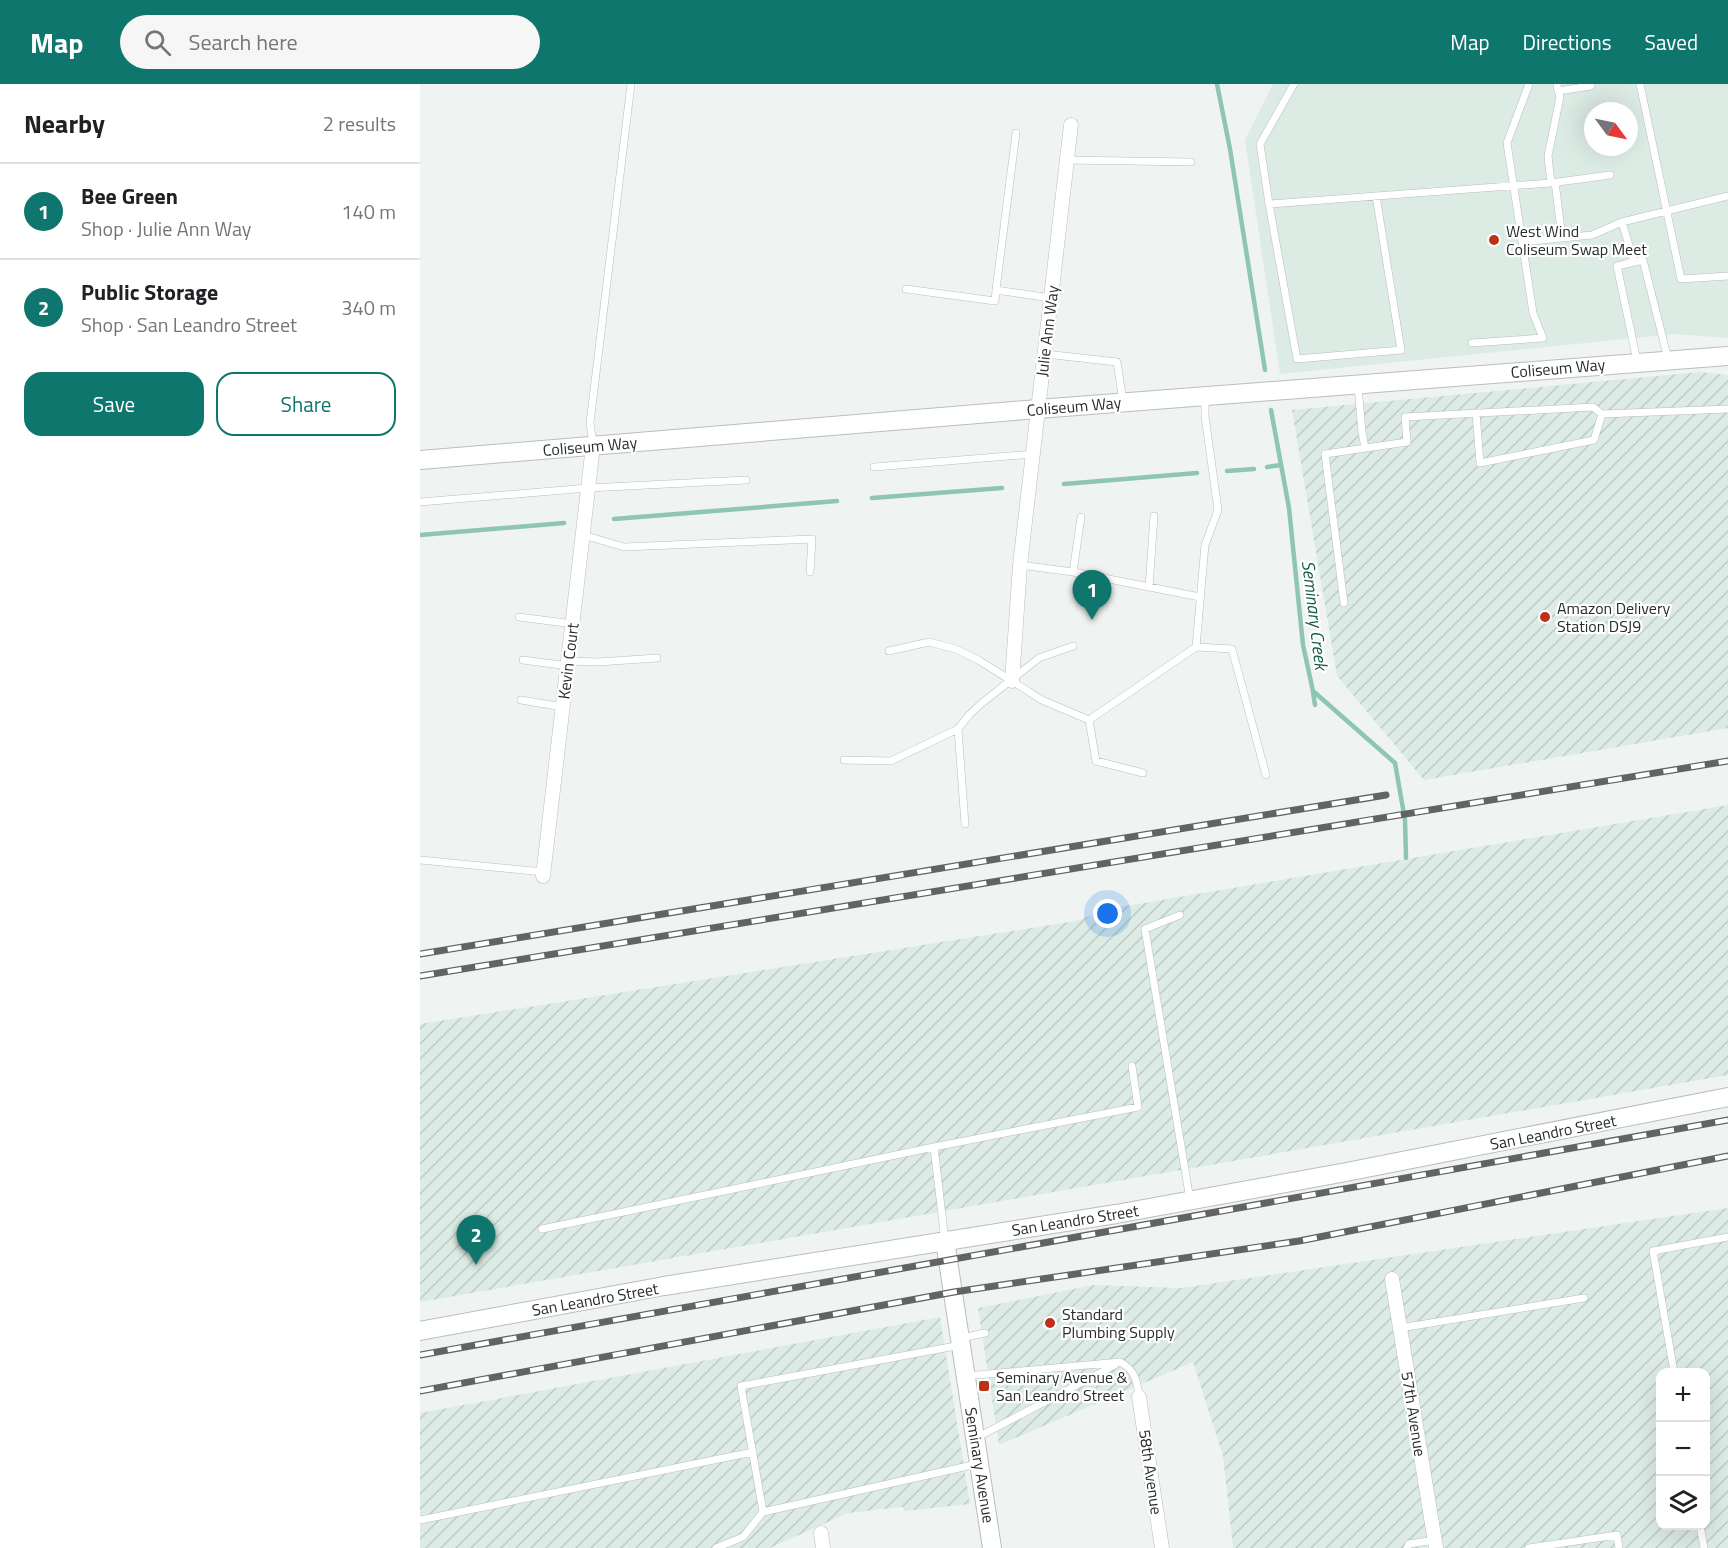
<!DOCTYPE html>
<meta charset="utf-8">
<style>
body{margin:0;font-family:"Titillium Web",sans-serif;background:#f6f6f6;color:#202124}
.controls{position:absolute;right:18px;bottom:18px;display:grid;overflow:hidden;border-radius:12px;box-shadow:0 6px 24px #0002}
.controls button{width:54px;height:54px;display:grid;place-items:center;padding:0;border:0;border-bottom:2px solid #e0e0e0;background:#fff;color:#202124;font:30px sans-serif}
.compass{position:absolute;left:1164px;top:18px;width:54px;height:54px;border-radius:50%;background:#fff;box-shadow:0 6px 24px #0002;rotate:123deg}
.you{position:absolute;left:688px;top:830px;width:21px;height:21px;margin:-15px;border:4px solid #fff;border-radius:50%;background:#1a73e8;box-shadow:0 0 0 9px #1a73e833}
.badge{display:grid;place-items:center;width:39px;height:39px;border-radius:50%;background:#0f766e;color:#fff;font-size:20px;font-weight:700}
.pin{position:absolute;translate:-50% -50px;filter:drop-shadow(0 2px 3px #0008)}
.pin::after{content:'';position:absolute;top:32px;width:21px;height:18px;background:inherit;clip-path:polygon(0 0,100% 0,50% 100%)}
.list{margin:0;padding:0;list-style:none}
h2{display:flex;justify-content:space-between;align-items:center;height:78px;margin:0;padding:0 24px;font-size:26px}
h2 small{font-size:20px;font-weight:400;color:#757577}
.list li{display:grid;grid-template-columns:39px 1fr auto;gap:18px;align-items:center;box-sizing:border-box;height:96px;padding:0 24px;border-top:2px solid #e0e0e0}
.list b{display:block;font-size:22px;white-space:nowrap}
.list p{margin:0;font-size:20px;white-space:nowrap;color:#757577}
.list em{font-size:20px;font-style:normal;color:#757577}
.actions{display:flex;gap:12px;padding:18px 24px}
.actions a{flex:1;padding:14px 0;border:2px solid #0f766e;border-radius:18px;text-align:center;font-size:21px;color:#0f766e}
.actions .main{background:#0f766e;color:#fff}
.icon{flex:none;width:33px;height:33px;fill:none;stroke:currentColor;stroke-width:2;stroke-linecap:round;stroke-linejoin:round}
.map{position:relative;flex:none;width:1308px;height:1464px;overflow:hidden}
header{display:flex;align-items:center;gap:36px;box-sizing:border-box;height:84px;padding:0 30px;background:#0f766e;color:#fff}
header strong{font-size:28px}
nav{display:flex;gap:33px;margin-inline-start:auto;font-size:21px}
.search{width:420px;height:54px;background:#f6f6f6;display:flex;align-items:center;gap:15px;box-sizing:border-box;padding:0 21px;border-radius:33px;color:#757577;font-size:22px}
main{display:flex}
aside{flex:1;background:#fff}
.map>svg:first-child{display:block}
</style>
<header>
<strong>Map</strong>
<div class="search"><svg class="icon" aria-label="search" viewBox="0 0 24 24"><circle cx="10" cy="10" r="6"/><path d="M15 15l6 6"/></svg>Search here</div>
<nav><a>Map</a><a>Directions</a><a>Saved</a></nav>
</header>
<main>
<aside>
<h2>Nearby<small>2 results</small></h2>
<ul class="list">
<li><span class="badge">1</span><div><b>Bee Green</b><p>Shop · Julie Ann Way</p></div><em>140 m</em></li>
<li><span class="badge">2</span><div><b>Public Storage</b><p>Shop · San Leandro Street</p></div><em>340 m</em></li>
</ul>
<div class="actions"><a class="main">Save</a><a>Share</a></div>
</aside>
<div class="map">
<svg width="1308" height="1464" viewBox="0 0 1308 1464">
<defs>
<pattern id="industrial-furrows" width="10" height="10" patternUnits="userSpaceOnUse" patternTransform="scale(1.5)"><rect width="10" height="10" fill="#ddebe5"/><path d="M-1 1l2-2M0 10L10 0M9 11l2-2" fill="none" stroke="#becac5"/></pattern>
</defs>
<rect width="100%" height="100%" fill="#eff4f2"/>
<!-- built -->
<path fill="#ddebe5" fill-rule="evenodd" d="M 853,0 L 1308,0 L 1308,254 L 1255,250 L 860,290 L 825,56 ZM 1173,27 L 1209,27 L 1209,63 L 1173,63 Z"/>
<!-- industrial -->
<path fill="url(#industrial-furrows)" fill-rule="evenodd" d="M 1280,288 L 1308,291 L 1308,644 L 1004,696 L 917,592 L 872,326 Z
M 1308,721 L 1308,991 L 0,1218 L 0,940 L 656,837 L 688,825 Z
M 1308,1124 L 1308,1464 L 813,1464 L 803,1372 L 773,1278 L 579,1361 L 558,1224 L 674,1201 L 761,1204 ZM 1240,1288 L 1286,1288 L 1286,1442 L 1240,1442 Z
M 520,1233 L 550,1420 L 484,1427 L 483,1423 L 428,1429 L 350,1464 L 0,1464 L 0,1329 Z"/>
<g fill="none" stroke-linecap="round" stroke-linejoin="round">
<!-- stream -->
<path stroke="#8ec6b2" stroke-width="4.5" d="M 797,0 L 810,65 L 845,286
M 851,326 L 869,424 L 883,561 L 893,607 L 975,679 L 985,736 L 986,774
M 847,383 L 861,381
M 807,387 L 834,385
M 644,400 L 777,389
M 452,414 L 582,404
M 194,435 L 417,417
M 0,451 L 144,439
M 893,608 L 895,621"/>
<!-- lane casing -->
<g stroke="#b9bebc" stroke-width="8">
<path id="lane" d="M 874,0 L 840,60 L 849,120 L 1131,99
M 1137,0 L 1138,7 L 1171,2
M 1220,0 L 1261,195 L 1308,192
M 1138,7 L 1140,13 L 1128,72 L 1131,99 L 1190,91
M 647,76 L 771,78
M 1135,98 L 1142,154
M 849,120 L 877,275 L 981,266 L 956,112
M 1102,158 L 1172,151 L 1202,138
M 1214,178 L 1202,138 L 1308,112
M 486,205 L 575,217 L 576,206 L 631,214
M 576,206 L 596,49
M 1052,259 L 1123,254 L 1113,229 L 1087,59 L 1109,0
M 625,270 L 697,278 L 703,318
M 1217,277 L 1197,182 L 1223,176 L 1248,275
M 938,302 L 942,348 L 945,364
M 785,314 L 785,332 L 798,426 L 785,461 L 776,563 L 812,565 L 846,691
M 1056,329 L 1060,379 L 1174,356 L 1182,330
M 173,360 L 170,339 L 211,0
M 454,383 L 613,370
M 0,418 L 168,404 L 326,396
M 163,451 L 204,463 L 392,455 L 390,488
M 600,481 L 653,488 L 661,433
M 653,488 L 780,513
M 729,503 L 734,432
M 924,519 L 905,370 L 987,358 L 985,333 L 1173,323 L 1182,330 L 1308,325
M 99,533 L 153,540
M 469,567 L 509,558 L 536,565 L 560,577 L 622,616 L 669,636 L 676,677 L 723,689
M 103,576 L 148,582
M 148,577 L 178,578 L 237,574
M 101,616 L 143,623
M 669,636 L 776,563
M 424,676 L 471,677 L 538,645
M 545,740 L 538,645 L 549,631 L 562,619 L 619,574 L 653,562
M 0,776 L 124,788
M 760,831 L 725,845 L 770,1116
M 514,1063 L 718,1023 L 712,982
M 122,1145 L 514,1063 L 525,1157
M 980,1244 L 1164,1214
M 541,1254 L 565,1249
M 1254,1288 L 1233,1167 L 1308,1153
M 546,1292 L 700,1278 C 715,1286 717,1296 719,1313
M 556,1354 L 695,1281
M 343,1428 L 321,1302 L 541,1261
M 0,1436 L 333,1368
M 1280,1442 L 1284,1464
M 296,1464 L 323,1453 L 343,1428 L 557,1380
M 987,1464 L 989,1460 L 1015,1456
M 1109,1464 L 1197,1451 L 1199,1464"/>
</g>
<!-- street casing -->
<g stroke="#b9bebc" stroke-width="15">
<path id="street" d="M 592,597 L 600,481 L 651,41
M 123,792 L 173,362
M 972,1195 L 1016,1464
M 719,1313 L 742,1464
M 401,1449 L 403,1464"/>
</g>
<!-- secondary casing -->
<g stroke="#b9bebc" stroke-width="20">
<path id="secondary" d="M 0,376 L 618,325 L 1308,272
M 525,1157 L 572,1464
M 0,1247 L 244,1202 L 696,1130 L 921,1089 L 1308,1013"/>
</g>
<!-- lane -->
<use href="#lane" stroke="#fff" stroke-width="7"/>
<!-- street -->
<use href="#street" stroke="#fff" stroke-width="14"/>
<!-- secondary -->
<use href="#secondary" stroke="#fff" stroke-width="18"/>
<!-- rail casing -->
<g stroke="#626463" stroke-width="7">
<path id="rail" d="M 0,870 L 966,711
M 0,892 L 1308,677
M 0,1271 L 1308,1036
M 0,1307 L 534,1208 L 879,1157 L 1308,1072"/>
</g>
<!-- rail -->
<use href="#rail" stroke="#fff" stroke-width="4.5" stroke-dasharray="14" stroke-linecap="butt"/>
</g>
<!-- markers -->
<g fill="#bd311a" stroke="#fff" stroke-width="2">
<circle cx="1074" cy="156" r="6"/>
<circle cx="1125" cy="533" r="6"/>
<circle cx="630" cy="1239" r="6"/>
<rect x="558" y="1296" width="12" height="12" rx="3"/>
</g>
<g text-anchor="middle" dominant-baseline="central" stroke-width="4.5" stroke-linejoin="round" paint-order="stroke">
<!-- poi labels -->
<g font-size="16" fill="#2a2c2b" stroke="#fff" text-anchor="start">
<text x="1086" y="147">West Wind<tspan x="1086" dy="18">Coliseum Swap Meet</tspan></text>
<text x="1137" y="524">Amazon Delivery<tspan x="1137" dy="18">Station DSJ9</tspan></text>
<text x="642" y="1230">Standard<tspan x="642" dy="18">Plumbing Supply</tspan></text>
<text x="576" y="1293">Seminary Avenue &amp;<tspan x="576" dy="18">San Leandro Street</tspan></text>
</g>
<!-- street labels -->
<g font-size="16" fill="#2a2c2b" stroke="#fff">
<text transform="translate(627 247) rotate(-83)">Julie Ann Way</text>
<text transform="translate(1138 284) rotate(-5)">Coliseum Way</text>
<text transform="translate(654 322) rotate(-5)">Coliseum Way</text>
<text transform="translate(170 362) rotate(-5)">Coliseum Way</text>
<text transform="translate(148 577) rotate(-83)">Kevin Court</text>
<text transform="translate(1133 1048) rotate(-11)">San Leandro Street</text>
<text transform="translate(655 1136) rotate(-9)">San Leandro Street</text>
<text transform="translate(175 1215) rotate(-10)">San Leandro Street</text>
<text transform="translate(994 1330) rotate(81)">57th Avenue</text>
<text transform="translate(560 1381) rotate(81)">Seminary Avenue</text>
<text transform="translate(731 1388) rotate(82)">58th Avenue</text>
</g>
<!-- water labels -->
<g font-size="18" font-style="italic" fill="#125b48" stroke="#fff">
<text transform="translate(895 531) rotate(83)">Seminary Creek</text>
</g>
</g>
</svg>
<div class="controls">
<button>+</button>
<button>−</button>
<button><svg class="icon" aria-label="layers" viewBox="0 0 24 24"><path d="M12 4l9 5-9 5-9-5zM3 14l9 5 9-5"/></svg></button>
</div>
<svg class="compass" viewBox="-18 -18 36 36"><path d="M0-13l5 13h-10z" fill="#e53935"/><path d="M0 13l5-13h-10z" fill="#757577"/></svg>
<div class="you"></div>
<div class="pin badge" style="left:672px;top:536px">1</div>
<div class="pin badge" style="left:56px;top:1181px">2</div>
</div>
</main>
